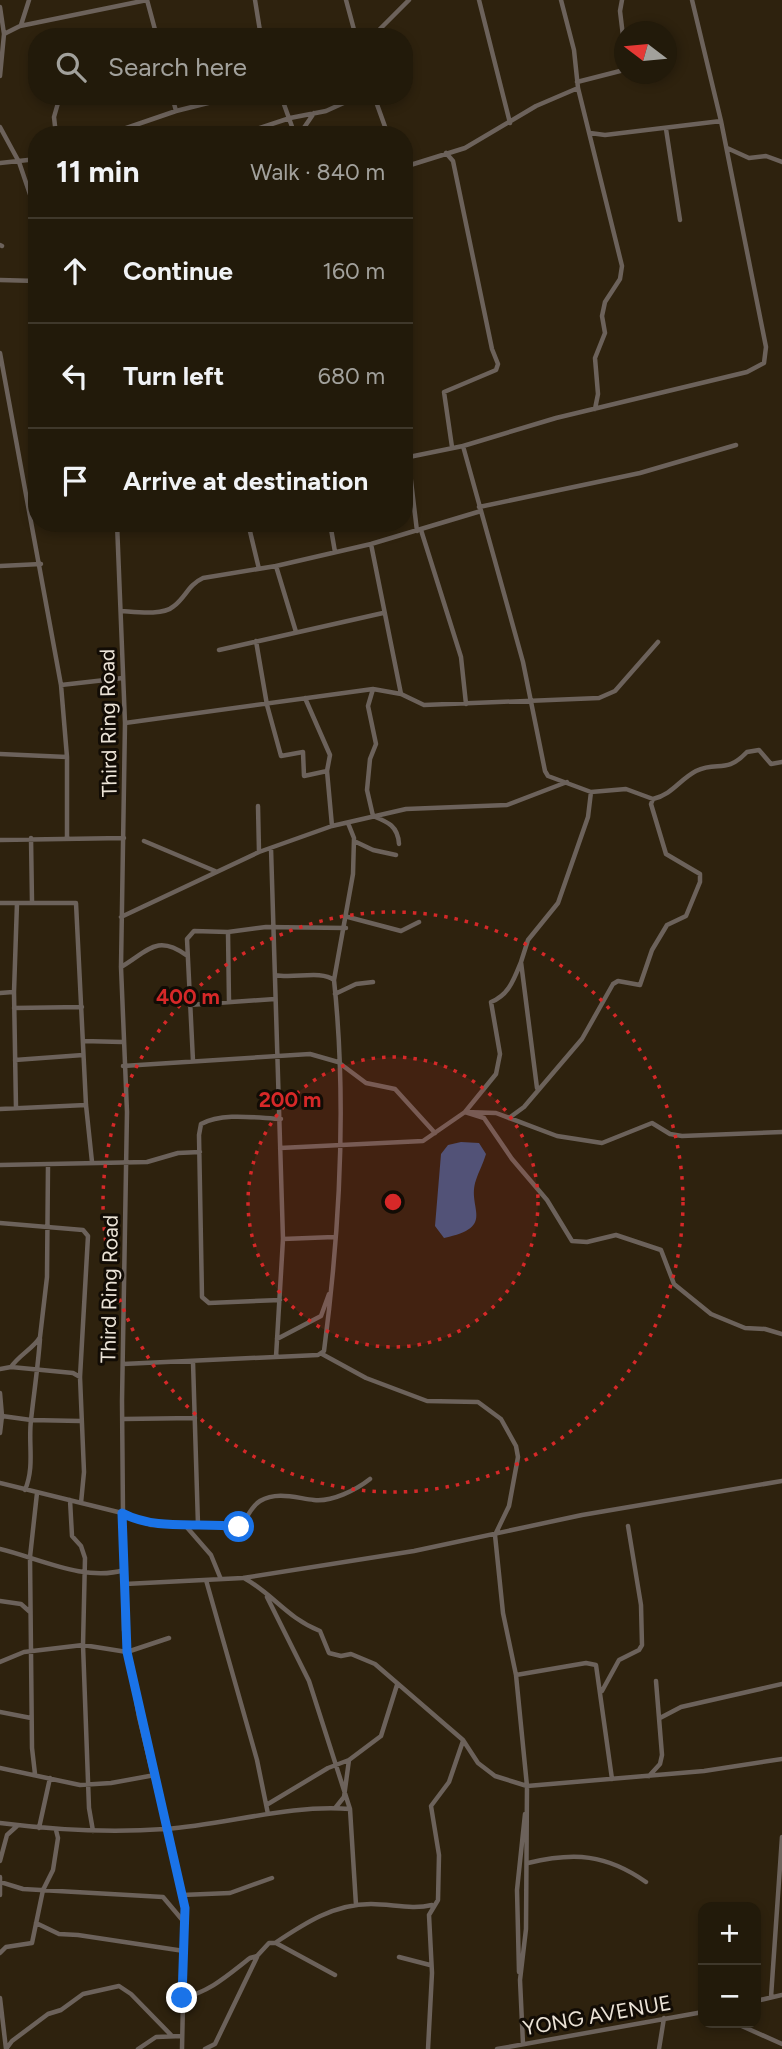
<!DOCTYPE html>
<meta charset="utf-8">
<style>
body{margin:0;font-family:Figtree,sans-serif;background:#2a2313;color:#f1f3f6}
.controls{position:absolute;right:21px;bottom:21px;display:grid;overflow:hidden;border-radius:14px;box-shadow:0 4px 10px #0003}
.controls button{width:63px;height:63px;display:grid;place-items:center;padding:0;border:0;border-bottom:2px solid #3f382b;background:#221a0a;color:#f1f3f6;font:35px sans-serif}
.compass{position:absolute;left:614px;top:21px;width:63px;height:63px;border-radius:50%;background:#221a0a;box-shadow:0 4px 10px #0003;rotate:286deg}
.stop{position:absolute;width:21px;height:21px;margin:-16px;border:5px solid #1a73e8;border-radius:50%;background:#fff}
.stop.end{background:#1a73e8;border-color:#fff;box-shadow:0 2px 7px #0008}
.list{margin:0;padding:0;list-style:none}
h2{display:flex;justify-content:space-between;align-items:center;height:91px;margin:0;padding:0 28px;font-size:30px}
h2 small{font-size:23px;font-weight:400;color:#a2a19c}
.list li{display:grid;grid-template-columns:46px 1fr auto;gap:21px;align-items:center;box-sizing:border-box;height:105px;padding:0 28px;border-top:2px solid #3f382b}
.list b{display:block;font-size:26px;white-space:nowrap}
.list em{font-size:23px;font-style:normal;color:#a2a19c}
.icon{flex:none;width:38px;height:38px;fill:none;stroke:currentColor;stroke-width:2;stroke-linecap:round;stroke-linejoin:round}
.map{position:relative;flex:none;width:782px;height:2049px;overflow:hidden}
.search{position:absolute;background:#221a0a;box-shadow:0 4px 10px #0003;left:28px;top:28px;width:385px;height:77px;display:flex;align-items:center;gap:18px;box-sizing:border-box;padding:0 24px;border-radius:28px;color:#a2a19c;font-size:26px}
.panel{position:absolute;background:#221a0a;box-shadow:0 4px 10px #0003;left:28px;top:126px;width:385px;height:406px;border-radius:28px}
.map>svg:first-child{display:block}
</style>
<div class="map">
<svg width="782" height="2049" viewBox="0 0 782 2049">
<rect width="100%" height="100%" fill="#2e220e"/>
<!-- water -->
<path fill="#405882" d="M 461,1142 L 479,1143 L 486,1154 C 483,1164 479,1171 476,1180 C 466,1208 498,1227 444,1238 L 435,1226 L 441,1154 L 448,1145 Z"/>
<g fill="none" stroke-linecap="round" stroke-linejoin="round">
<!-- minor -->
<path stroke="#6c625b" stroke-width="4.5" d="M 147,0 L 157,37
M 255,0 L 261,37
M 346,0 L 356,37
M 479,0 L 510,123
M 561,0 L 574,50 L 578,88 L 622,266 L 620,279 L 605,302 L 602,316 L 605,333 L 595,358 L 598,394 L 595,409
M 622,0 L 620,11 L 623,36
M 0,7 L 4,34
M 21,25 L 29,0
M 372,37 L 409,0
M 0,76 L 4,34 L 20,26 L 147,0
M 577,82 L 624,70
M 172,96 L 176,111
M 281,96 L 295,135
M 374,96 L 388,135
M 0,127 L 19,162 L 37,215
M 666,129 L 680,220
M 590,133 L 605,135 L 721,121
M 56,135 L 54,117 L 60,96
M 106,135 L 176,111 L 236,96
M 238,135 L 290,118 L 326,111 L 359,96
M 299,135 L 314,113
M 727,148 L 749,158 L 766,156 L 782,162
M 446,153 L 453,161 L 492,349 L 498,364 L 496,370 L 444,392 L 452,447
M 0,163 L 37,159
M 404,167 L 465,148 L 536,106 L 578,88
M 0,245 L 2,246
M 0,280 L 37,281
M 0,353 L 61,685 L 67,757 L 67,837
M 463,446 L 556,418 L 747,372 L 764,363 L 766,347 L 721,121 L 692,0
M 408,456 L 417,531
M 404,458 L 463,446 L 523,662 L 545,771 L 548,776 L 591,792 L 626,789 L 653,799
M 479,507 L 640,473 L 736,445
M 117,523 L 125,723 L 121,967 L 127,1112 L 122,1401 L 124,1630 L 139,1717 L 185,1908 L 182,2049
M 248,523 L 259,569
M 330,523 L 335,552
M 421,530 L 461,657 L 466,704
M 371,544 L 401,694
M 0,566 L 41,564
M 276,566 L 296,632
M 122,611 C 136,612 163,616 174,606 C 186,597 188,585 203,578 L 276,566 L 371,544 L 481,511
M 256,641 L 267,705 L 281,756 L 303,752 L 304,776 L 327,771 L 332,826
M 219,650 L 383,613
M 61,685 L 123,678
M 373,689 L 368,706 L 376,744 L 370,759 L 367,790 L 373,816 C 388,822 398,826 399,844
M 305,698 L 330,755 L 327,771
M 125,723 L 373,689 L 401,694 L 424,705 L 599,698 L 615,691 L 658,642
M 0,754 L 67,757
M 258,806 L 259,852
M 31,838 L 32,902
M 0,840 L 124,838
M 144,841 L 215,871
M 354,841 L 373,850 L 396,855
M 271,848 L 283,1239 L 276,1357
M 0,903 L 76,903 L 86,1105 L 92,1162
M 121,917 L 259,852 L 332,826 L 406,809 L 507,805 L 567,782
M 348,917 L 401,931 L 419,922
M 228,932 L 229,1002
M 521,962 C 514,979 509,995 491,1002 L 500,1054 L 496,1074 L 465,1112 L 484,1118 L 512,1159 L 547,1200 L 572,1241 L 587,1242 L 616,1235 L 661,1250 L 674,1284 L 711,1314 L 745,1328 L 765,1329 L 782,1334
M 121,967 C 148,951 157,934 186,955
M 334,980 L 353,874 L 354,838 L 348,823
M 0,993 L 13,992
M 335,994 L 356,984 L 373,982
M 189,1005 L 275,999
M 14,1008 L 82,1007
M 83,1041 L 122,1042
M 15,1060 L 83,1055
M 193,1061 L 187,939 L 194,931 L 228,932 L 266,927 L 346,928
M 123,1066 L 310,1054 L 338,1062 L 366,1083 L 395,1089 L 435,1133
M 537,1088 L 521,962 L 528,940 L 558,903 L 588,817 L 591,792
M 16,1108 L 14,992 L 17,903
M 0,1109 L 86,1105
M 509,1118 L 524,1107 L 582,1039 L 613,984 L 618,981 L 640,985 L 652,950 L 667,925 L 686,916 L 700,882 L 700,874 L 666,854 L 651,804 L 653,799 C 673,794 679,780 696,771 C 718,760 725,775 747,752 L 759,750 L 771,764 L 782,762
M 280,1148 L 423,1141 L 465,1112 L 496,1113 L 557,1136 L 602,1143 L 652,1123 L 670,1134 L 682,1136 L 782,1132
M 0,1165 L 147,1162 L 178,1153 L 200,1152
M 0,1223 L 83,1230 L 88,1236 L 80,1377 L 84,1472 L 81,1503
M 283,1239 L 334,1237
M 280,1300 L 209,1303 L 202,1297 L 199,1135 L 201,1124 C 223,1112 257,1118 281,1119
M 277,1339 L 321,1316 L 329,1294
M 322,1354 L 366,1378 L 427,1401 L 478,1402 L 501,1419 L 516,1446 L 518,1457 L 509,1506 L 495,1535 L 503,1613 L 516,1675 L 527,1786 L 526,1929 L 520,1980 L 523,2044
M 193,1362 L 198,1525
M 123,1364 L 318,1355 L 324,1351 C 340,1229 347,1103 334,980 C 321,970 293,979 275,975
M 11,1367 L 73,1373 L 80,1377
M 0,1369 L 11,1367 C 19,1355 35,1347 40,1337 L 47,1277 L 48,1165
M 0,1393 L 2,1416
M 124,1419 L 195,1418
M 0,1433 L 2,1416 L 31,1420 L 80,1421
M 0,1483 L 122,1513 L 151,1525 L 184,1524 L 211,1555 L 220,1577
M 25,1490 C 35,1466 28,1444 31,1420 C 34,1393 38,1366 40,1339
M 70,1500 L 72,1536 L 81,1546 L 85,1558 L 83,1645 L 89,1808 L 93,1831
M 185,1524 L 239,1527 C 247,1520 250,1507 260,1501 C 277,1491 296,1498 314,1500 C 332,1502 356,1490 370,1479
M 0,1549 C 38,1558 85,1582 124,1570
M 244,1578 C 273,1594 287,1618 320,1631 L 329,1653 L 341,1656 L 351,1654 L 375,1664 L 463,1740 L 478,1763 L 495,1776 L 527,1786 L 704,1771 L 782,1759
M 206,1580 L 257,1760 L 268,1814
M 125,1584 L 243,1578 L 414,1551 L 582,1515 L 782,1481
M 267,1597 L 309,1681 L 350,1809 L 356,1905
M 0,1601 L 21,1604 L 30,1612
M 0,1662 L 24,1652 L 83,1645 L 127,1652 L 169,1638
M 516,1675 L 586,1663 L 596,1665 L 612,1779
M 602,1691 L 619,1660 L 639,1650 L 642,1645 L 641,1605 L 628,1526
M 0,1712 L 31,1718
M 660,1718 L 681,1707 L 782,1684
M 0,1768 L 80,1785 L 111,1783 L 155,1775
M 35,1774 L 32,1748 L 30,1557 L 37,1493
M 649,1776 L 660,1764 L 662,1755 L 656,1681
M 268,1804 L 328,1768 L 349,1760
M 336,1807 L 344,1797 L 349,1760 L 381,1736 L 397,1685
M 0,1823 C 55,1830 110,1833 165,1829 C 226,1825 288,1804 350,1809
M 39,1828 L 50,1778
M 0,1861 L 7,1835 L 17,1826
M 528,1863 C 574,1852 606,1854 646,1882
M 0,1877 L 0,1895
M 0,1882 L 23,1889 L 163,1897 L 184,1922
M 182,1895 L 230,1893 L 272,1878
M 36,1923 L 59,1934 L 78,1935 L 184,1951
M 276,1943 L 335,1975
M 0,1953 L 6,1947 L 32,1943 L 43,1890 L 53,1870 L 58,1838 L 56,1830
M 399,1957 L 430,1965
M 519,1972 L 517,1890 L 525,1814
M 771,1997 L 782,1837
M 0,1998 L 6,2049
M 182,1998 C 210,1992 228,1975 250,1958 L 257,1956 L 269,1943 L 275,1943 C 305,1923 334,1904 371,1904 C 392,1904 412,1910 432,1905
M 756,2001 L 782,1995
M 735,2023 L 782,2044
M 6,2049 L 12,2041 L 48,2014 L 61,2010 L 83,1994 L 119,1986 L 131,1994 L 172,2036
M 138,2049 L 156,2037 L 182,2036
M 205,2049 L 215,2044 L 257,1957
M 428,2049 L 432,1973 L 429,1915 L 438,1900 L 439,1855 L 431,1806 L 449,1782 L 463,1741
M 497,2049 L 703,2012
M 659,2049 L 664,2018"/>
</g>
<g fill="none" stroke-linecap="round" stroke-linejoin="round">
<!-- route -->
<path stroke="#1a73e8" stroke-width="9" d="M 182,1998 L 185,1908 L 127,1652 L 122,1513 C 159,1532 199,1521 239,1527"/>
</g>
<!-- distance rings -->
<circle cx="393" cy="1202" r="145" fill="#d62828" fill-opacity=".12"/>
<g fill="none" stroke="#d62828" stroke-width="3.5" stroke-dasharray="3.5 7">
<circle cx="393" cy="1202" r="145"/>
<circle cx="393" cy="1202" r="290"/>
</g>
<g text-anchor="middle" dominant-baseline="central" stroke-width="6" stroke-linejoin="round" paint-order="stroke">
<!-- street labels -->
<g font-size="21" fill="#ebe3d7" stroke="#120c05">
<text transform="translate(108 723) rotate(-91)">Third Ring Road</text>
<text transform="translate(109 1289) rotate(-89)">Third Ring Road</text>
<text transform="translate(597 2015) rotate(-10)">YONG AVENUE</text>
</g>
</g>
<circle cx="393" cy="1202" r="10" fill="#d62828" stroke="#120c05" stroke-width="3.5"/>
<g font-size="21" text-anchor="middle" font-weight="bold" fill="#d62828" stroke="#120c05" stroke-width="6" stroke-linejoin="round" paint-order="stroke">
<text x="188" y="1004">400 m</text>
<text x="290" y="1107">200 m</text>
</g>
</svg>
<div class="controls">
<button>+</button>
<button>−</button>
</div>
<svg class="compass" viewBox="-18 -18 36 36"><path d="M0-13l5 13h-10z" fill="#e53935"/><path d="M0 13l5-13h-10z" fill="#a2a19c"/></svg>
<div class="stop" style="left:239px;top:1527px"></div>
<div class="stop end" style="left:182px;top:1998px"></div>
<div class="search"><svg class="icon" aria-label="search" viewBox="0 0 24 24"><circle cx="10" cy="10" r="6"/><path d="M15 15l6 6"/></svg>Search here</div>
<section class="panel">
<h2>11 min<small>Walk · 840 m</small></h2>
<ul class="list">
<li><svg class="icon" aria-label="ahead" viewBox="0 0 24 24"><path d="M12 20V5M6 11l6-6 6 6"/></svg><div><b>Continue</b></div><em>160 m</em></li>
<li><svg class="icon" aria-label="left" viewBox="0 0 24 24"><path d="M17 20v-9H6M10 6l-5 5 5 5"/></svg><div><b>Turn left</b></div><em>680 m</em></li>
<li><svg class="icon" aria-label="arrive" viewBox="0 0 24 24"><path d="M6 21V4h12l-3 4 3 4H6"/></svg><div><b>Arrive at destination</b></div></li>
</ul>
</section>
</div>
